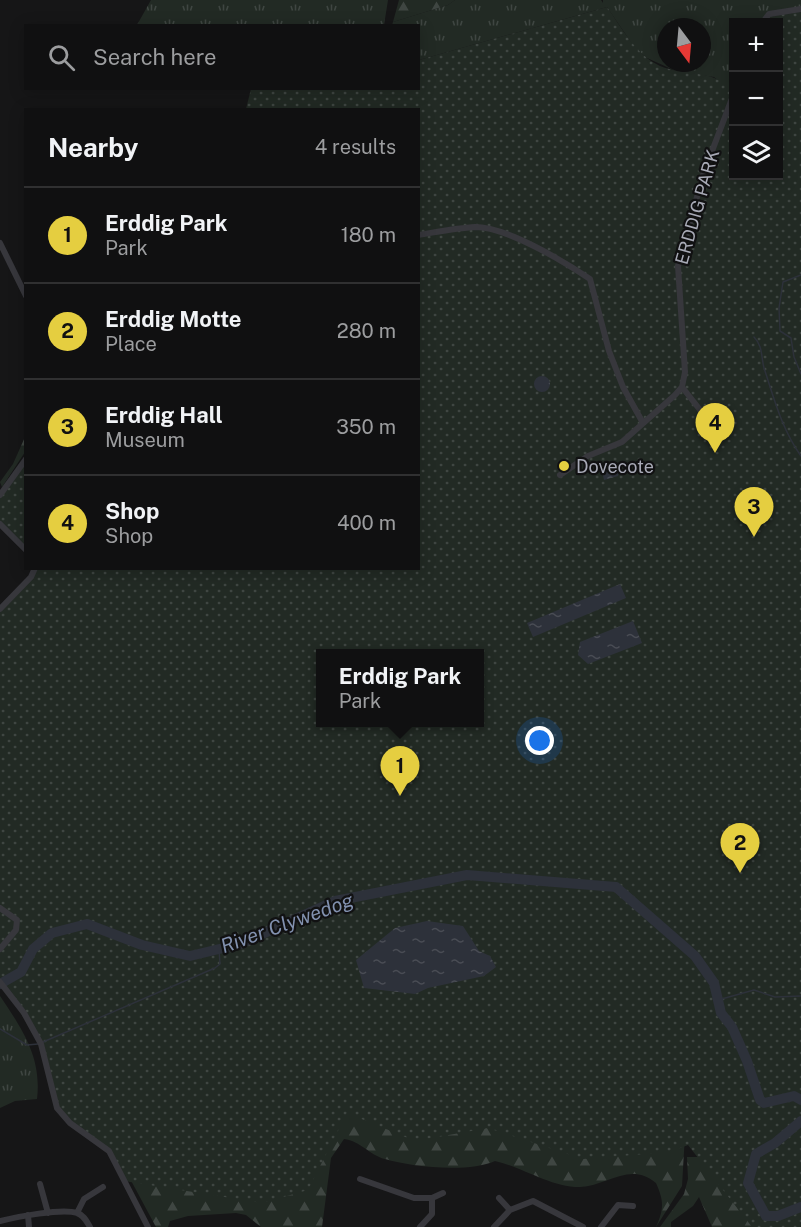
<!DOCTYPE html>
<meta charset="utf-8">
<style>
body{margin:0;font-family:"Public Sans",sans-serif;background:#1e1e1f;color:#f1f3f6}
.controls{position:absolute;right:18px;top:18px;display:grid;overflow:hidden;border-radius:0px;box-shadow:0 3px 15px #0003}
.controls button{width:54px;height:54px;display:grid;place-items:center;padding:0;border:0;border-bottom:2px solid #303031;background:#101011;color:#f1f3f6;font:30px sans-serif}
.compass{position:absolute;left:657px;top:18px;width:54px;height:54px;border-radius:50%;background:#101011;box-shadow:0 3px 15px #0003;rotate:164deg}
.you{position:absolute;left:540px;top:741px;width:21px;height:21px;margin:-15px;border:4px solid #fff;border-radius:50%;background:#1a73e8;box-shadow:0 0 0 9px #1a73e833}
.badge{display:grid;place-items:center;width:39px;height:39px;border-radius:50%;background:#e5ce40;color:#111;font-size:20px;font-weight:700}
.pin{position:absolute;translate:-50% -50px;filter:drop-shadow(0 2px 3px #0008)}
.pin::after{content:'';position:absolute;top:32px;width:21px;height:18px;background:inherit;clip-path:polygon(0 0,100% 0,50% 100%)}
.popup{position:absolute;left:316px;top:649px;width:168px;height:78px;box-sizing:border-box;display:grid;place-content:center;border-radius:0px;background:#101011;filter:drop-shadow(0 2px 4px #0005);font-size:20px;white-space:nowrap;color:#9c9d9f}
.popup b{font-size:22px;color:#f1f3f6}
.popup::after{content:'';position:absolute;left:50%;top:100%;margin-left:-12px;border:12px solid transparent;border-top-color:#101011}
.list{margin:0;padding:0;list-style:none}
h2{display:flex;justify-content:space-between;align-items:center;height:78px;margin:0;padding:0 24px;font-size:26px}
h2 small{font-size:20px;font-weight:400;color:#9c9d9f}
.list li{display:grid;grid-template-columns:39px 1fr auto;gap:18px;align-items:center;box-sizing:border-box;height:96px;padding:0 24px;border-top:2px solid #303031}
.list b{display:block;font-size:22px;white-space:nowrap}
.list p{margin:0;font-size:20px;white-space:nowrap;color:#9c9d9f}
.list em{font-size:20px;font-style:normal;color:#9c9d9f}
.icon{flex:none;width:33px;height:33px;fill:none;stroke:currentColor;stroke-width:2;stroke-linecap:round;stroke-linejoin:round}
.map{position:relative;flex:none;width:801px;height:1227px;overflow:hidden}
.search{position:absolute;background:#101011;box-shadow:0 3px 15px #0003;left:24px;top:24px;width:396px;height:66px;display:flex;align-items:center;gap:15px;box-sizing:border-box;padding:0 21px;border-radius:0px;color:#9c9d9f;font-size:22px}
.panel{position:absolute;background:#101011;box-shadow:0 3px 15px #0003;left:24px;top:108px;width:396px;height:462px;border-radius:0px}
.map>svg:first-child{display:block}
</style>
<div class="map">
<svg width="801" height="1227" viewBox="0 0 801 1227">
<defs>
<pattern id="grass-tufts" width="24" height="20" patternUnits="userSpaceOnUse" patternTransform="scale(1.5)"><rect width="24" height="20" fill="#222a24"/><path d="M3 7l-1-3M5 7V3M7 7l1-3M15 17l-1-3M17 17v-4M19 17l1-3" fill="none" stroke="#3f4642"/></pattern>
<pattern id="forest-firs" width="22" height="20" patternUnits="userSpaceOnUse" patternTransform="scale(1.5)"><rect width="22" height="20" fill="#222a24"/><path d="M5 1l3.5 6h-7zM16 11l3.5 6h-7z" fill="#3f4642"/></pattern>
<pattern id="park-dots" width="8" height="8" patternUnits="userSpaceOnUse" patternTransform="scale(1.5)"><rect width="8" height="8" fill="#222a24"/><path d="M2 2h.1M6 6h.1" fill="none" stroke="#3f4642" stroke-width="1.8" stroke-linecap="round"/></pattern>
<pattern id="water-ripples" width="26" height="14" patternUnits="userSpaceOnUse" patternTransform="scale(1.5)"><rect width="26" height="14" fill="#2d313a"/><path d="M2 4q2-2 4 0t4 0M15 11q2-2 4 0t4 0" fill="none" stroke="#494c54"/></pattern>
</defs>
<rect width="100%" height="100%" fill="#161617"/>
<!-- grass -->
<path fill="url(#grass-tufts)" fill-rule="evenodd" d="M 151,0 L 388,0 L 384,25 L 137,25 Z
M 455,0 L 601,0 L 603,3 L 603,0 L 801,0 L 801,9 L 763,22 L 734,22 L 733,92 L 714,77 L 676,71 L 647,58 L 635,48 L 607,7 L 419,60 L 418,26 L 392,26 L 393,22 L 448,5 ZM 666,27 L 702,27 L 702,63 L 666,63 Z
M 0,996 C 22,1029 42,1057 37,1099 L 15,1101 L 0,1108 Z"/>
<!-- forest -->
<path fill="url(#forest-firs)" d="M 399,0 L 455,0 L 448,5 L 393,22 Z
M 25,437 L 25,452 L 2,487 L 0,482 L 13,464 Z
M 316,1105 L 685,1134 L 682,1186 L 656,1227 C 664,1209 664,1201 656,1183 C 630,1161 607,1186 580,1187 C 550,1187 523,1167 495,1161 C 469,1173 411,1167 385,1159 C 369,1155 361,1141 344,1139 L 331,1158 L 322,1227 L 261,1227 L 246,1215 L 236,1213 L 188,1216 L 170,1221 L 168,1227 L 156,1227 L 113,1147 Z
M 687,1157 L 699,1157 L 770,1227 L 712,1227 L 699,1197 L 693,1206 L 671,1222 L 671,1227 L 660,1227 L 684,1194 L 688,1179 Z"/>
<!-- park -->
<path fill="url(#park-dots)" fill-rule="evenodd" d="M 607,7 C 622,28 635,54 660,66 C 684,76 717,69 733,92 L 734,176 L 778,176 L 778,22 L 763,22 L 769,14 L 801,9 L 801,1227 L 752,1227 L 688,1145 L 670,1152 L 583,1159 L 488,1128 L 415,1141 L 347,1113 L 308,1190 L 262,1203 L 124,1181 L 109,1151 L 70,1123 L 57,1108 L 41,1044 L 0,982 L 0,609 L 35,569 L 418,568 L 418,110 L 246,109 L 251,89 L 418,88 L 419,60 ZM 320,654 L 480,654 L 480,722 L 320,722 Z
M 25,459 L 25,550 L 0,524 L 0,495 Z"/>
<!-- water -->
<path fill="url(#water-ripples)" d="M534 384a8 8 0 1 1 16 0a8 8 0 1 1-16 0Z
M 614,467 L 619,471 L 618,476 L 604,480 L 602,471 Z
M 620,584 L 626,598 L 533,637 L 527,623 Z
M 633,621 L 642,643 L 588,664 L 578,655 L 580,642 Z
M 427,921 L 463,926 L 479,951 L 490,956 L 496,967 L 484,976 L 428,988 L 415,994 L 364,988 L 356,960 L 395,928 Z"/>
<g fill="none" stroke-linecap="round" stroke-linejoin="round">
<!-- stream -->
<path stroke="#2d313a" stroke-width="1.5" d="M 801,275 L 783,282 L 779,308 L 780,331 L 791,338 L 794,357 L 801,374
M 754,337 C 763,346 761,357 764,368 C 774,398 782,430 801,456
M 718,1000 L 754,990 L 775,997 L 801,996
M 0,1029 L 27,1045 L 38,1044
M 43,1042 L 215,968 L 220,964 L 219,949"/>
<!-- river -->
<path stroke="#2d313a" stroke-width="10" d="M 0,984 L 21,972 L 33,949 L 52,933 L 87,924 L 142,945 L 190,956 L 240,944 L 335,901 L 467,875 L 616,887 L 695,956 L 714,983 L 721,1013 L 732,1027 L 747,1061 L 760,1100 L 764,1103 L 794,1096 L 801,1100
M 801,1121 L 775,1143 L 756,1154 L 748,1183 L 766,1216 L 778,1216 L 801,1207"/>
<!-- minor -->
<path stroke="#37373c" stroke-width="6" d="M 763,22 L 769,14 L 801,9
M 418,235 C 437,232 456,228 475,227 C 507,227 563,261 590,279 L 609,351 L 623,387 L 643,423
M 0,243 L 26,296
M 682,387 L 708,420
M 560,475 L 588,456 L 622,442 L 675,395 L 682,387 L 685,372 L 678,266 L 703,175 L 734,93
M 0,495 L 26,459
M 0,524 L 26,550
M 0,609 L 31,577 L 35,568
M 0,908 L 17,920 L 16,930 L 0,949
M 0,982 L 24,1013 L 41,1044 L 57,1108 L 70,1123 L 109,1151 L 148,1227
M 360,1179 L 414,1198 L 432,1198 L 432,1214 L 420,1227
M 40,1184 L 48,1213
M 432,1198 L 443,1193
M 499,1198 L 510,1210
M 77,1213 L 84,1199 L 103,1187
M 28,1215 L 29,1227
M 0,1221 C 16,1217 62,1208 77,1213 C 84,1215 87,1222 90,1227
M 494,1227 L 510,1210 L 533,1201 L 583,1227
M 601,1227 L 618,1205 L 633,1206"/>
</g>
<!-- markers -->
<circle fill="#e5ce40" stroke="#111112" stroke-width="2" cx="564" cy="466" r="6"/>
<g text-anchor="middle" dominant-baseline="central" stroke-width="4.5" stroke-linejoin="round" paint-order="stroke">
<!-- street labels -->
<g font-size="18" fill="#a8aab6" stroke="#111112">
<text transform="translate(697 207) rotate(-74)">ERDDIG PARK</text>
</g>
<!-- poi labels -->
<g font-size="18" fill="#a8aab6" stroke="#111112" text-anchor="start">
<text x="576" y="466">Dovecote</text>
</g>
<!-- water labels -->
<g font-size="20" font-style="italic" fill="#8291af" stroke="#111112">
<text transform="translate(287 923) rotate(-20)">River Clywedog</text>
</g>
</g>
</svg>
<div class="controls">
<button>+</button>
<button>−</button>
<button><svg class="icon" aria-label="layers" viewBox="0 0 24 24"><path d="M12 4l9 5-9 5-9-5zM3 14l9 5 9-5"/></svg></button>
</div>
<svg class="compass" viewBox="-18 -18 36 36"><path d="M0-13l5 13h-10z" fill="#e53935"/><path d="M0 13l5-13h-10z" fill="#9c9d9f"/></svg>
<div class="you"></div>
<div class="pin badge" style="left:400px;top:796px">1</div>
<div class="popup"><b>Erddig Park</b>Park</div>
<div class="pin badge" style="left:740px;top:873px">2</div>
<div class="pin badge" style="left:754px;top:537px">3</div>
<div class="pin badge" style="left:715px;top:453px">4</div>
<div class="search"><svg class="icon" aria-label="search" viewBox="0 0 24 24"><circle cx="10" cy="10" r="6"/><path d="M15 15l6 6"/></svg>Search here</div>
<section class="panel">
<h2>Nearby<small>4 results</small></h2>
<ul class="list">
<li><span class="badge">1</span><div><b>Erddig Park</b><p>Park</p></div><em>180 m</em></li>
<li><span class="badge">2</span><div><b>Erddig Motte</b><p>Place</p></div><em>280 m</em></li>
<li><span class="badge">3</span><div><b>Erddig Hall</b><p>Museum</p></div><em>350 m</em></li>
<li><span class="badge">4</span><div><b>Shop</b><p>Shop</p></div><em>400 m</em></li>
</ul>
</section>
</div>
